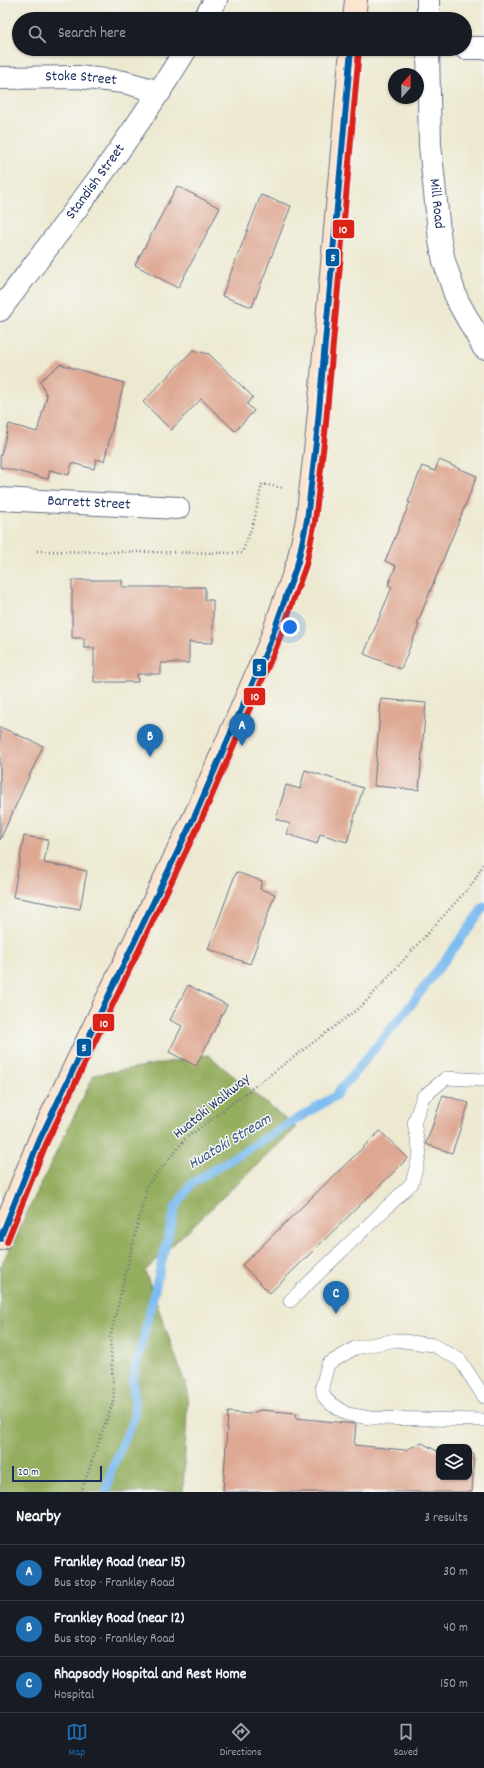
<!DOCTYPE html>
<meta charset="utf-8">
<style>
body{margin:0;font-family:Dekko,sans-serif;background:#20242c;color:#f1f3f6}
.controls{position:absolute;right:12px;bottom:12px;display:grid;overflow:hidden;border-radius:8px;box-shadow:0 1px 3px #0004}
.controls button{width:36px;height:36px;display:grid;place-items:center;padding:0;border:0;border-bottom:1px solid #363941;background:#171b24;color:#f1f3f6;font:20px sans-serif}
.compass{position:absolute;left:388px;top:68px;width:36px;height:36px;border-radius:50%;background:#171b24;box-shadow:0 1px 3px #0004;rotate:21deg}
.scale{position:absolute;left:12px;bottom:10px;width:90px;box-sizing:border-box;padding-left:4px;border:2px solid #1b2f5e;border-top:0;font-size:11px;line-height:14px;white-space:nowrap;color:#1b2f5e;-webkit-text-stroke:3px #f6f6f2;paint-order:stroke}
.you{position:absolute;left:290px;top:627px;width:14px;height:14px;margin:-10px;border:3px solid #fff;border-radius:50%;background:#1a73e8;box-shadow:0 0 0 6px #1a73e833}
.badge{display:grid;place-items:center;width:26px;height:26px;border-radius:50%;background:#1f6fb2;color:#fff;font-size:13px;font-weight:700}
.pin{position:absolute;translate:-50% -33px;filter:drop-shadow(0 1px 2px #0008)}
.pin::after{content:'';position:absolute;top:21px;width:14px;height:12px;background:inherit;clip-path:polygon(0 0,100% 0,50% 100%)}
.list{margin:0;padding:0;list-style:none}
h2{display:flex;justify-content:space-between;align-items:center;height:52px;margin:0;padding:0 16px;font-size:17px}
h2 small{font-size:13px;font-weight:400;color:#9ea1a6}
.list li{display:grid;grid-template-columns:26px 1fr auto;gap:12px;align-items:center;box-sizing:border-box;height:56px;padding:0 16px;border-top:1px solid #363941}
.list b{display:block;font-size:15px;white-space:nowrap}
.list p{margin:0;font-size:13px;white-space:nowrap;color:#9ea1a6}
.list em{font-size:13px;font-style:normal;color:#9ea1a6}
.icon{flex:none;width:22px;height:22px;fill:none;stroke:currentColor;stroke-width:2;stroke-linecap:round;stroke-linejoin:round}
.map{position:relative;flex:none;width:484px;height:1492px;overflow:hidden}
.search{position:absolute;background:#171b24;box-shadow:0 1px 3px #0004;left:12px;right:12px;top:12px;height:44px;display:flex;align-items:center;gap:10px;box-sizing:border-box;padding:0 14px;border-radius:22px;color:#9ea1a6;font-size:15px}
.sheet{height:220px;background:#171b24}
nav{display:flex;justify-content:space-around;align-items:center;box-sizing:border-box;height:56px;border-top:1px solid #363941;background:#171b24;font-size:11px;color:#9ea1a6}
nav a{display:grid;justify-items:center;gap:2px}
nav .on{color:#1f6fb2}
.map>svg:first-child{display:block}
</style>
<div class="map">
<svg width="484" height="1492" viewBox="0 0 484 1492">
<rect width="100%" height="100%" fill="#f6f6f2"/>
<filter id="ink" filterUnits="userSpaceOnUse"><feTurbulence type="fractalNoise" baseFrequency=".025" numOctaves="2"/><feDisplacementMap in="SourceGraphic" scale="8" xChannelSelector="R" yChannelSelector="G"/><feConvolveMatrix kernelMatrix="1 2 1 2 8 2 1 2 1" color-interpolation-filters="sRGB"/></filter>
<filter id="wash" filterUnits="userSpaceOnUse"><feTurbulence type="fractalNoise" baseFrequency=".012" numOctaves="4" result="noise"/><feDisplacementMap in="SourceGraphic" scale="16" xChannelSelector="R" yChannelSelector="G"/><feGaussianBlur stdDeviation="0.9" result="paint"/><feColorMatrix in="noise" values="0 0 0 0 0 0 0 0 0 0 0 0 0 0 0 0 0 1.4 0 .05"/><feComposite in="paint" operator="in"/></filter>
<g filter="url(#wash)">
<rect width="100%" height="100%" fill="#ede9d1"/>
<!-- forest -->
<path fill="#94ad5f" stroke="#586e5e" d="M 208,1055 L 296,1128 L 145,1271 L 188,1391 L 183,1492 L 0,1492 L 0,1268 L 94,1075 Z"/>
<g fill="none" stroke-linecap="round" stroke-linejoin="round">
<!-- stream -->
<path stroke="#7bbbf0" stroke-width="9" d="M 106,1492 L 112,1468 L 135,1416 L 133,1379 L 175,1208 L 192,1183 L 335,1096 L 410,1006 L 464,935 L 484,906"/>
</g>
<g id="blocks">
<!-- building -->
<path fill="#dea893" d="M 177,186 L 220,208 L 178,288 L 135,265 Z
M 261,195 L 291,206 L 252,307 L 222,296 Z
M 193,350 L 209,354 L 253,397 L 247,404 L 254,411 L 235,431 L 201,399 L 171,430 L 143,402 Z
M 60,364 L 124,383 L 104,461 L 96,459 L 94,469 L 72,463 L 69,475 L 50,470 L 48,479 L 0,467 L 0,458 L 9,424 L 37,432 L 47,396 L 40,381 Z
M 439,460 L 477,476 L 417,624 L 419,625 L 401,669 L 364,654 L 392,587 L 388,585 L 396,566 L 385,561 L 410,502 L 408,502 L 422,466 L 435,471 Z
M 72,580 L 122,580 L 122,587 L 205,587 L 205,600 L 213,600 L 213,643 L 189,642 L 189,663 L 161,663 L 161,674 L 137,674 L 138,682 L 94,682 L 94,648 L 84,648 L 84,638 L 72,638 Z
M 381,699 L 426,703 L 419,790 L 374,786 Z
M 0,727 L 43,746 L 0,840 Z
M 305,770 L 363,788 L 347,842 L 320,834 L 317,844 L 287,834 L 290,824 L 276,819 L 286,785 L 300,789 Z
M 24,836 L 48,840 L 44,863 L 87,871 L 80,909 L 13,897 Z
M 236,872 L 262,881 L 260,889 L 275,894 L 250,964 L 208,949 Z
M 188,985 L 227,1005 L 196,1066 L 169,1052 L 182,1026 L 170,1020 Z
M 443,1095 L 469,1103 L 452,1153 L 426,1144 Z
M 380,1131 L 408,1158 L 270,1293 L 242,1265 Z
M 261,1410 L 297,1413 L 296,1418 L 356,1424 L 354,1445 L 405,1450 L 422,1443 L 439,1452 L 439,1477 L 469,1477 L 469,1453 L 474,1454 L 472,1492 L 223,1492 L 228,1412 L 248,1414 Z"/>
</g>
</g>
<g filter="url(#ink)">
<use href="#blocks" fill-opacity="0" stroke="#647086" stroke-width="1"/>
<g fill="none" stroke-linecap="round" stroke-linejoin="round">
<!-- lane casing -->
<g stroke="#647086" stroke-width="14">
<path id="lane" d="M 290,1301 L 412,1183 L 420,1153 L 414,1123 L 423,1097 L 446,1078 L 484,1080
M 484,1397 L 460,1360 L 433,1345 L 396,1340 L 355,1348 L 328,1364 L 322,1387 L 324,1397 L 331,1404 L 347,1414 L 370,1418 L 484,1420"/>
</g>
<!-- street casing -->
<g stroke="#647086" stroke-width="24">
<g id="street">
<path d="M 428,0 L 428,19"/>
<path d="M 204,19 L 216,0"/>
<path d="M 465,48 L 484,48"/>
<path id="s1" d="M 428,49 L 430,145 L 440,241 L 444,261 L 457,300 L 484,348"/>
<path id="s2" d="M 0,78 L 78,77 L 124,82 L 160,92"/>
<path id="s3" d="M 0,310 C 64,225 131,140 186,49"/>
<path id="s4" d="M 0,499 L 178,508"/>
</g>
</g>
<!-- secondary casing -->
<g stroke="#647086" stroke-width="24">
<path id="secondary" d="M 354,19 L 356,0
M 0,1239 L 39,1141 L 196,813 L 269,645 L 298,562 L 307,520 L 317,433 L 351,49"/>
</g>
<!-- path -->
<path stroke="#647086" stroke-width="2.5" stroke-dasharray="1 3" stroke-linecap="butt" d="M 37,551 L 242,553 L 254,521 L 262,484 L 284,488
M 81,1492 L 114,1399 L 110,1338 L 147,1186 L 186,1138 L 363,1005 L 473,883 L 484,863"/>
<!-- lane -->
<use href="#lane" stroke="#fff" stroke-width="13"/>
<!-- street -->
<use href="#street" stroke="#fff" stroke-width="22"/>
<!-- secondary -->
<use href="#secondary" stroke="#fce5cf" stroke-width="22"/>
<!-- bus-1 casing -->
<g stroke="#f6f6f2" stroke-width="9">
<path id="bus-1" d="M 0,1239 L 39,1141 L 196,813 L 269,645 L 298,562 L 307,520 L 317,433 L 351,49"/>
</g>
<!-- bus-2 casing -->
<g stroke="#f6f6f2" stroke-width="9">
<path id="bus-2" d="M 7,1242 L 46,1144 L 203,816 L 276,648 L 306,565 L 315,521 L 325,434 L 359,50"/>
</g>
<!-- bus-1 -->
<use href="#bus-1" stroke="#005ba3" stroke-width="6"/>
<!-- bus-2 -->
<use href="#bus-2" stroke="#da241a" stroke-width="6"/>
</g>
</g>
<g text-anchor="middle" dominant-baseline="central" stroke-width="3" stroke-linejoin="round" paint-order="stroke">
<!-- street labels -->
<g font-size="15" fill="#1b2f5e" stroke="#f6f6f2">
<text stroke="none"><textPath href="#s2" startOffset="81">Stoke Street</textPath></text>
<text stroke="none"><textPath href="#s3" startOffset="160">Standish Street</textPath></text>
<text stroke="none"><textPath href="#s1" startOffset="155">Mill Road</textPath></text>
<text stroke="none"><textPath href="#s4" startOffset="89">Barrett Street</textPath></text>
<text transform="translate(212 1107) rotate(-39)">Huatoki Walkway</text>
</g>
<!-- water labels -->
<g font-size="16" font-style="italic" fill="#38598a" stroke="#f6f6f2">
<text transform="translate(230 1142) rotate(-31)">Huatoki Stream</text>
</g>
</g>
<g stroke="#f6f6f2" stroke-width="1.5">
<rect x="332" y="219" width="23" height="20" rx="4" fill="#da241a"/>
<rect x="325" y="248" width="15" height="19" rx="4" fill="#005ba3"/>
<rect x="252" y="658" width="15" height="19" rx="4" fill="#005ba3"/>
<rect x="243" y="687" width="23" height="19" rx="4" fill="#da241a"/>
<rect x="92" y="1013" width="23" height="19" rx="4" fill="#da241a"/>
<rect x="76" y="1038" width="16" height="19" rx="4" fill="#005ba3"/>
</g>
<g font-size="11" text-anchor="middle" font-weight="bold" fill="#fff">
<text x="343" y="233">10</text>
<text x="333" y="261">5</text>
<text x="259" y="671">5</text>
<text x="255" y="700">10</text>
<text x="104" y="1027">10</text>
<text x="84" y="1051">5</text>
</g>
</svg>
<div class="controls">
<button><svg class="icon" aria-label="layers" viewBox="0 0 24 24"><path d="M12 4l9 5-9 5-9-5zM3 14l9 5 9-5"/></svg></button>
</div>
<svg class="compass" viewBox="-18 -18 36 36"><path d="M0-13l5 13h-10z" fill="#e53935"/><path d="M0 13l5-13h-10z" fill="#9ea1a6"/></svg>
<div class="scale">20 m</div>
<div class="you"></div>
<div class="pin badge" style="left:242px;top:746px">A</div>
<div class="pin badge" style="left:150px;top:757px">B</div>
<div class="pin badge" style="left:336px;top:1314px">C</div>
<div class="search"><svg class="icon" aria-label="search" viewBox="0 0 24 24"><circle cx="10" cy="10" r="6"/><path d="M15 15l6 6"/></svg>Search here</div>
</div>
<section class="sheet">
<h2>Nearby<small>3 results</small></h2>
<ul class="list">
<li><span class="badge">A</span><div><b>Frankley Road (near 15)</b><p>Bus stop · Frankley Road</p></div><em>30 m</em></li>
<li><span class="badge">B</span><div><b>Frankley Road (near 12)</b><p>Bus stop · Frankley Road</p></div><em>40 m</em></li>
<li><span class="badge">C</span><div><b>Rhapsody Hospital and Rest Home</b><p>Hospital</p></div><em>150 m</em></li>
</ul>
</section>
<nav>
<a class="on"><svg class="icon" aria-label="map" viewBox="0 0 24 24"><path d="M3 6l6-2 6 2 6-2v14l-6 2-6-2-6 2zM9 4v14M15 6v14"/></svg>Map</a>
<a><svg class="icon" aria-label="directions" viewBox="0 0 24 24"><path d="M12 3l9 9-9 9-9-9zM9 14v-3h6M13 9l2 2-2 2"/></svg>Directions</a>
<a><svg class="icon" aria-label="saved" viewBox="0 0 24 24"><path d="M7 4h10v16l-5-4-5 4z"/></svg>Saved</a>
</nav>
